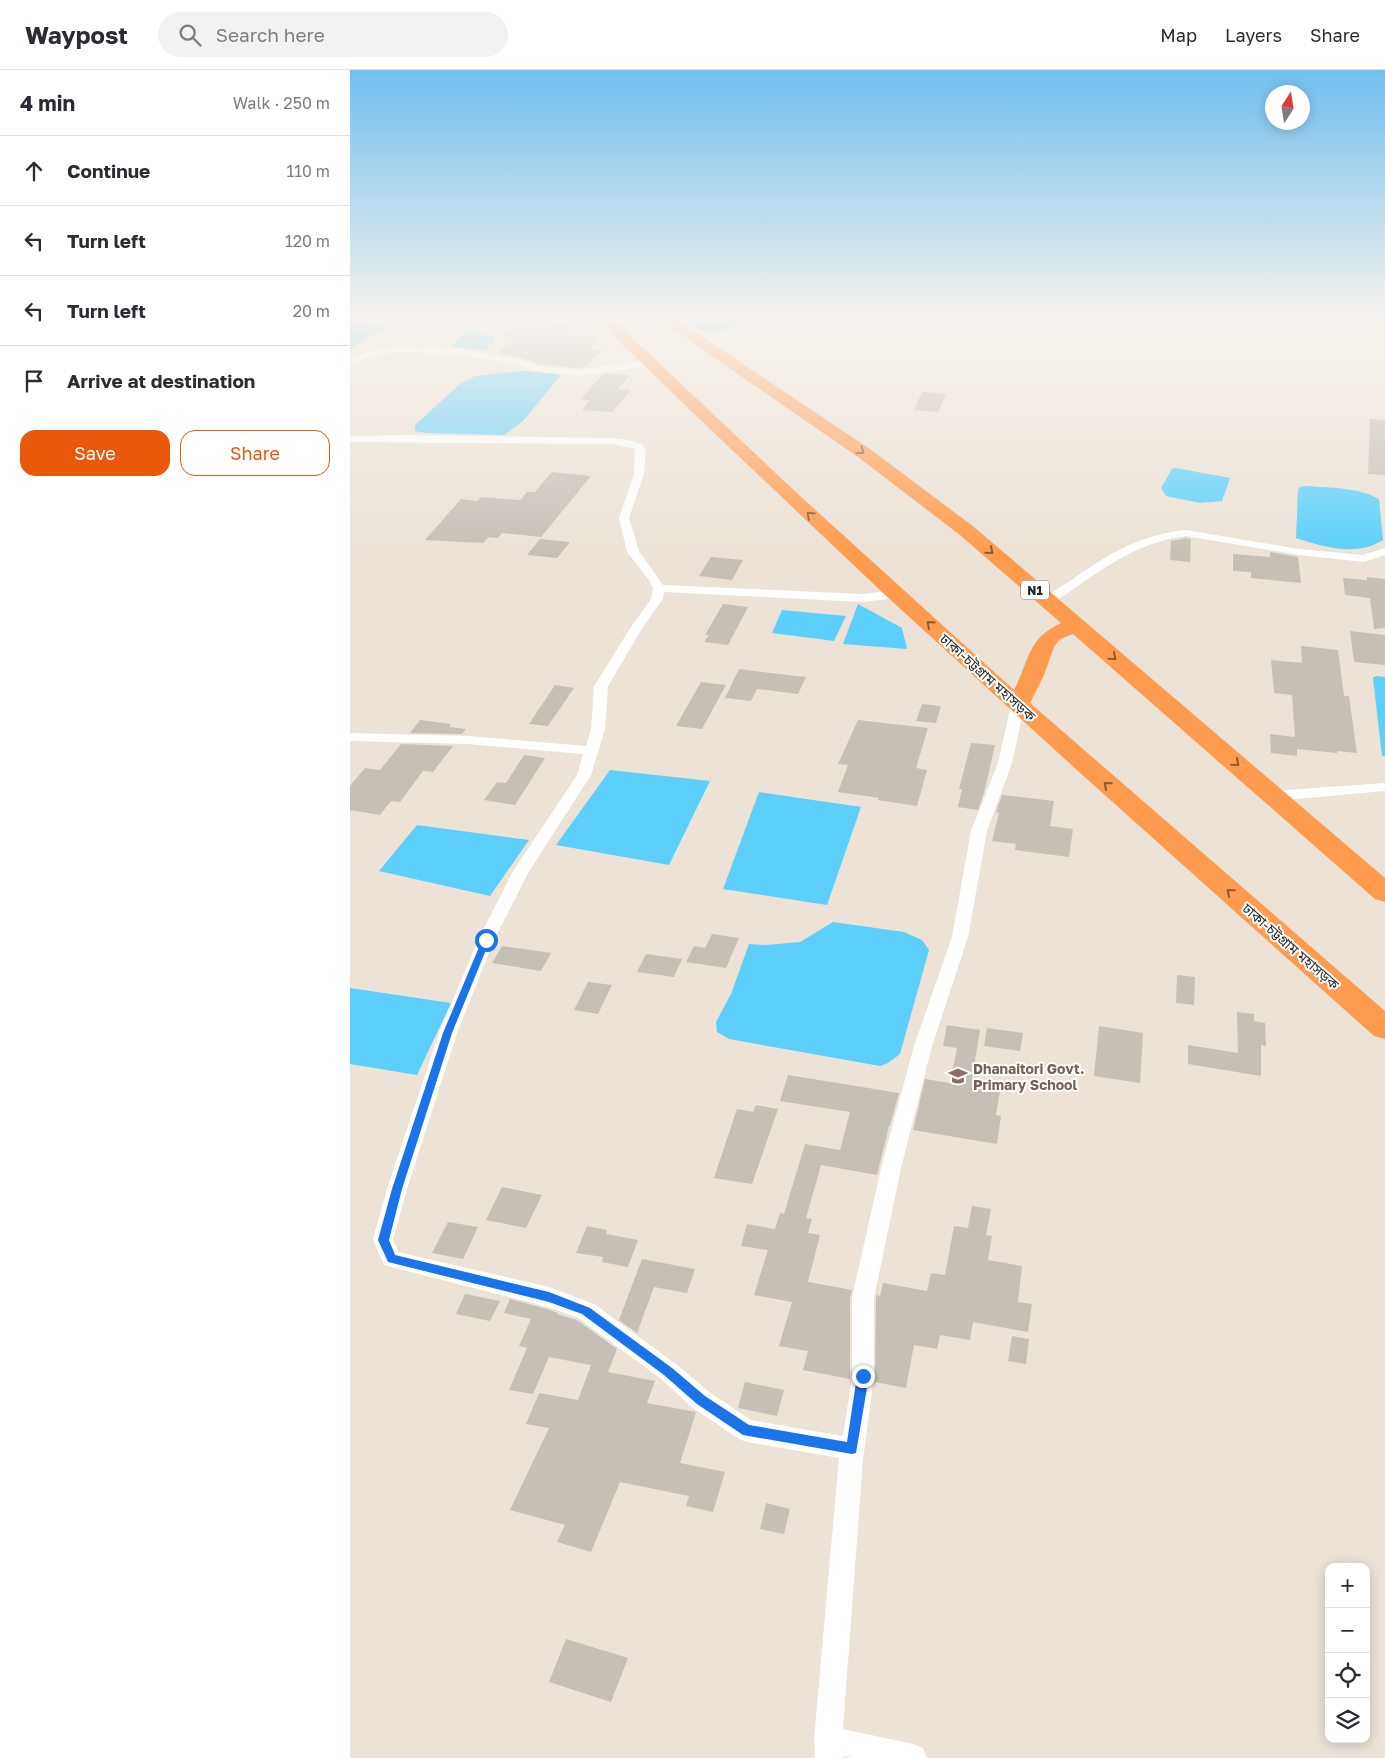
<!DOCTYPE html>
<meta charset="utf-8">
<style>
body{margin:0;font-family:"Golos Text","Noto Sans Bengali",sans-serif;background:#f2f2f3;color:#2b2b33}
.controls{position:absolute;right:15px;bottom:15px;display:grid;overflow:hidden;border-radius:10px;box-shadow:0 2px 12px #0003}
.controls button{width:45px;height:45px;display:grid;place-items:center;padding:0;border:0;border-bottom:1px solid #e1e1e2;background:#fff;color:#2b2b33;font:25px sans-serif}
.compass{position:absolute;left:915px;top:15px;width:45px;height:45px;border-radius:50%;background:#fff;box-shadow:0 2px 12px #0003;rotate:12deg}
.stop{position:absolute;width:15px;height:15px;margin:-11px;border:4px solid #1a73e8;border-radius:50%;background:#fff}
.stop.end{background:#1a73e8;border-color:#fff;box-shadow:0 1px 5px #0008}
.list{margin:0;padding:0;list-style:none}
h2{display:flex;justify-content:space-between;align-items:center;height:65px;margin:0;padding:0 20px;font-size:21px}
h2 small{font-size:16px;font-weight:400;color:#7c7c81}
.list li{display:grid;grid-template-columns:32px 1fr auto;gap:15px;align-items:center;box-sizing:border-box;height:70px;padding:0 20px;border-top:1px solid #e1e1e2}
.list b{display:block;font-size:19px;white-space:nowrap}
.list em{font-size:16px;font-style:normal;color:#7c7c81}
.actions{display:flex;gap:10px;padding:15px 20px}
.actions a{flex:1;padding:11px 0;border:1px solid #ea580c;border-radius:15px;text-align:center;font-size:18px;color:#ea580c}
.actions .main{background:#ea580c;color:#fff}
.icon{flex:none;width:28px;height:28px;fill:none;stroke:currentColor;stroke-width:2;stroke-linecap:round;stroke-linejoin:round}
.map{position:relative;flex:none;width:1035px;height:1688px;overflow:hidden}
header{display:flex;align-items:center;gap:30px;box-sizing:border-box;height:70px;padding:0 25px;background:#fff;border-bottom:1px solid #e1e1e2}
header strong{font-size:24px}
nav{display:flex;gap:28px;margin-inline-start:auto;font-size:18px}
.search{width:350px;height:45px;background:#f2f2f3;display:flex;align-items:center;gap:12px;box-sizing:border-box;padding:0 18px;border-radius:28px;color:#7c7c81;font-size:19px}
main{display:flex}
aside{flex:1;background:#fff}
.map>svg:first-child{display:block}
</style>
<header>
<strong>Waypost</strong>
<div class="search"><svg class="icon" aria-label="search" viewBox="0 0 24 24"><circle cx="10" cy="10" r="6"/><path d="M15 15l6 6"/></svg>Search here</div>
<nav><a>Map</a><a>Layers</a><a>Share</a></nav>
</header>
<main>
<aside>
<h2>4 min<small>Walk · 250 m</small></h2>
<ul class="list">
<li><svg class="icon" aria-label="ahead" viewBox="0 0 24 24"><path d="M12 20V5M6 11l6-6 6 6"/></svg><div><b>Continue</b></div><em>110 m</em></li>
<li><svg class="icon" aria-label="left" viewBox="0 0 24 24"><path d="M17 20v-9H6M10 6l-5 5 5 5"/></svg><div><b>Turn left</b></div><em>120 m</em></li>
<li><svg class="icon" aria-label="left" viewBox="0 0 24 24"><path d="M17 20v-9H6M10 6l-5 5 5 5"/></svg><div><b>Turn left</b></div><em>20 m</em></li>
<li><svg class="icon" aria-label="arrive" viewBox="0 0 24 24"><path d="M6 21V4h12l-3 4 3 4H6"/></svg><div><b>Arrive at destination</b></div></li>
</ul>
<div class="actions"><a class="main">Save</a><a>Share</a></div>
</aside>
<div class="map">
<svg width="1035" height="1688" viewBox="0 0 1035 1688">
<rect width="100%" height="100%" fill="#ece2d6"/>
<!-- water -->
<path fill="#5cd0fb" d="M 325,246 L 402,246 C 389,257 366,266 349,260 C 341,258 333,251 325,246 Z
M 0,250 L 34,254 L 38,256 L 0,280 Z
M 119,261 L 145,267 L 144,271 L 135,280 L 101,277 L 113,263 Z
M 172,301 L 205,303 L 210,306 L 173,351 L 154,365 L 76,363 L 65,361 L 65,355 L 110,314 L 125,306 Z
M 826,398 L 880,408 L 872,431 L 850,433 L 816,426 L 811,418 L 822,399 Z
M 957,416 C 981,418 1008,417 1029,429 L 1033,470 C 1006,487 974,477 946,468 L 948,420 L 950,417 Z
M 508,534 L 552,558 L 557,579 L 493,574 Z
M 432,540 L 496,546 L 484,571 L 422,563 Z
M 1026,606 L 1035,607 L 1035,686 L 1032,686 L 1023,608 Z
M 260,700 L 360,711 L 319,795 L 206,775 Z
M 409,722 L 511,737 L 477,835 L 373,819 Z
M 67,755 L 179,770 L 140,826 L 29,801 Z
M 483,852 L 554,862 L 572,870 L 579,880 L 550,984 L 538,993 L 530,996 L 379,969 L 367,962 L 366,952 L 381,924 L 399,874 L 416,875 L 450,872 Z
M 0,918 L 101,933 L 67,1005 L 0,994 Z"/>
<!-- building -->
<path fill="#c6bfb6" d="M 170,250 L 226,255 L 217,264 L 250,267 L 238,279 L 252,280 L 235,297 L 228,298 L 189,294 L 172,288 L 147,284 L 165,267 L 151,266 Z
M 253,304 L 280,305 L 268,319 L 281,320 L 262,342 L 232,340 L 240,330 L 230,330 Z
M 572,322 L 596,324 L 588,342 L 564,340 Z
M 1020,349 L 1035,350 L 1035,405 L 1018,404 Z
M 202,402 L 241,406 L 191,467 L 152,463 L 148,468 L 139,467 L 133,473 L 75,470 L 111,429 L 127,431 L 131,427 L 170,430 L 177,422 L 185,422 Z
M 836,468 L 841,469 L 840,492 L 820,490 L 821,471 Z
M 190,469 L 220,472 L 207,488 L 177,485 Z
M 920,482 L 948,487 L 951,513 L 901,508 L 901,502 L 883,501 L 883,484 L 920,487 Z
M 361,487 L 393,490 L 382,510 L 349,506 Z
M 1017,507 L 1035,509 L 1035,558 L 1024,559 L 1020,528 L 995,525 L 993,508 L 1017,510 Z
M 373,534 L 398,537 L 378,575 L 354,572 L 359,565 L 355,565 Z
M 1000,561 L 1035,565 L 1035,595 L 1004,592 Z
M 951,576 L 988,580 L 994,626 L 999,626 L 1007,683 L 987,681 L 987,683 L 947,679 L 947,686 L 921,683 L 920,664 L 945,667 L 942,625 L 924,623 L 921,590 L 952,593 Z
M 389,599 L 412,602 L 456,607 L 448,624 L 407,619 L 401,631 L 375,628 Z
M 351,612 L 376,615 L 352,659 L 326,656 Z
M 205,615 L 224,618 L 198,656 L 179,654 Z
M 572,634 L 591,636 L 586,653 L 566,651 Z
M 70,650 L 101,654 L 99,657 L 116,659 L 112,664 L 60,663 Z
M 508,650 L 578,658 L 566,698 L 577,700 L 567,736 L 528,730 L 529,728 L 488,722 L 498,695 L 488,694 Z
M 621,673 L 645,675 L 634,723 L 628,740 L 608,737 L 612,719 L 609,719 Z
M 51,674 L 103,676 L 83,702 L 73,701 L 50,732 L 41,731 L 30,745 L 0,740 L 0,716 L 15,698 L 30,700 Z
M 174,685 L 195,688 L 165,735 L 134,730 L 147,712 L 156,713 Z
M 652,725 L 704,731 L 700,756 L 723,759 L 719,787 L 665,780 L 666,774 L 642,771 L 649,743 L 646,742 Z
M 362,864 L 389,868 L 376,898 L 336,892 L 344,876 L 355,878 Z
M 152,876 L 201,883 L 191,901 L 142,893 Z
M 296,884 L 332,889 L 324,907 L 287,902 Z
M 827,905 L 845,907 L 844,935 L 826,933 Z
M 238,912 L 262,915 L 248,944 L 224,940 Z
M 887,942 L 904,944 L 904,951 L 915,953 L 916,976 L 911,975 L 911,1006 L 838,994 L 838,975 L 888,983 Z
M 597,955 L 630,960 L 622,1009 L 651,1014 L 646,1045 L 651,1046 L 647,1074 L 563,1060 L 575,1009 L 600,1013 L 607,978 L 593,976 Z
M 749,956 L 793,963 L 790,1013 L 744,1006 Z
M 637,958 L 673,963 L 670,981 L 634,976 Z
M 438,1005 L 549,1023 L 540,1056 L 539,1056 L 527,1105 L 471,1095 L 456,1148 L 462,1149 L 458,1163 L 470,1165 L 458,1212 L 502,1220 L 500,1228 L 500,1309 L 453,1300 L 458,1281 L 429,1276 L 442,1232 L 404,1225 L 418,1180 L 391,1176 L 397,1154 L 425,1159 L 430,1143 L 434,1144 L 455,1074 L 490,1080 L 500,1042 L 430,1031 Z
M 406,1035 L 428,1039 L 402,1114 L 364,1108 L 387,1039 L 403,1042 Z
M 152,1117 L 192,1125 L 176,1158 L 136,1150 Z
M 622,1136 L 641,1139 L 636,1165 L 642,1166 L 638,1190 L 672,1196 L 668,1232 L 682,1234 L 678,1262 L 623,1252 L 620,1270 L 590,1265 L 587,1279 L 564,1275 L 556,1318 L 525,1312 L 526,1228 L 527,1225 L 530,1226 L 533,1213 L 577,1221 L 581,1203 L 595,1205 L 604,1156 L 618,1158 Z
M 98,1152 L 128,1157 L 113,1189 L 82,1183 Z
M 237,1156 L 257,1160 L 256,1164 L 288,1170 L 278,1197 L 252,1192 L 253,1187 L 226,1183 Z
M 292,1189 L 345,1199 L 337,1223 L 304,1217 L 287,1263 L 269,1250 Z
M 115,1224 L 150,1231 L 140,1251 L 106,1244 Z
M 160,1229 L 197,1239 L 208,1243 L 207,1244 L 227,1250 L 267,1279 L 258,1302 L 305,1311 L 297,1333 L 346,1342 L 330,1393 L 375,1402 L 363,1442 L 336,1436 L 339,1426 L 270,1412 L 241,1482 L 207,1472 L 215,1455 L 160,1440 L 199,1358 L 176,1354 L 189,1323 L 228,1330 L 241,1295 L 199,1287 L 183,1324 L 159,1320 L 177,1278 L 169,1276 L 181,1249 L 154,1243 Z
M 662,1266 L 679,1269 L 676,1294 L 658,1291 Z
M 395,1312 L 434,1320 L 427,1346 L 388,1338 Z
M 416,1433 L 440,1439 L 434,1464 L 410,1459 Z
M 216,1569 L 278,1588 L 261,1632 L 199,1612 Z"/>
<g fill="none" stroke-linecap="round" stroke-linejoin="round">
<!-- street -->
<path fill="#fff" fill-rule="evenodd" d="M 59,276 L 109,279 L 172,290 L 189,296 L 228,300 L 298,290 L 302,293 L 298,296 L 228,306 L 188,302 L 170,295 L 109,285 L 59,282 L 35,283 L 0,294 L 0,288 L 34,277 Z
M 57,365 L 262,368 L 279,370 L 293,375 L 296,381 L 294,404 L 279,448 L 289,481 L 313,515 L 512,524 L 547,520 L 553,524 L 547,528 L 512,532 L 314,522 L 313,529 L 293,557 L 258,616 L 255,659 L 241,705 L 178,803 L 144,870 L 107,963 L 57,1119 L 43,1169 L 48,1182 L 199,1217 L 244,1234 L 326,1294 L 359,1322 L 401,1350 L 493,1366 L 502,1307 L 502,1228 L 531,1098 L 564,976 L 602,867 L 621,761 L 648,693 L 661,634 L 668,630 L 675,634 L 662,693 L 637,761 L 618,867 L 582,976 L 551,1098 L 524,1228 L 524,1307 L 513,1390 L 493,1659 L 563,1674 L 573,1678 L 577,1688 L 502,1688 L 493,1686 L 493,1688 L 465,1688 L 464,1669 L 489,1388 L 397,1372 L 389,1369 L 343,1338 L 310,1308 L 228,1248 L 198,1237 L 34,1195 L 23,1169 L 37,1119 L 89,963 L 128,870 L 162,803 L 227,705 L 233,684 L 118,674 L 0,671 L 0,663 L 118,666 L 236,676 L 241,659 L 244,616 L 281,557 L 301,529 L 303,518 L 299,510 L 277,482 L 269,448 L 284,404 L 285,379 L 262,374 L 0,372 L 0,366 Z
M 836,460 L 949,479 L 1013,485 L 1035,478 L 1035,485 L 1014,492 L 949,485 L 836,466 C 782,473 746,504 702,534 L 694,534 L 692,531 C 699,523 711,517 720,511 C 758,484 789,465 836,460 Z
M 1035,713 L 1035,721 L 923,731 L 918,729 L 916,726 L 918,723 L 923,721 Z"/>
<!-- highway -->
<path fill="#ff9b4e" fill-rule="evenodd" d="M 244,246 L 259,246 L 449,425 L 664,620 C 680,589 677,569 711,553 L 610,465 L 508,387 L 304,246 L 321,246 L 520,379 L 624,457 L 1035,808 L 1035,832 L 1025,829 L 723,564 L 710,569 L 704,577 L 694,605 L 680,633 L 1035,941 L 1035,969 L 1024,966 L 728,701 L 533,523 L 341,341 Z"/>
</g>
<!-- one-way arrows -->
<defs><path id="oneway-chevron" d="M-2-3.5L2.5 0L-2 3.5" fill="none" stroke-width="1.6" stroke-linecap="round" stroke-linejoin="round" transform="scale(1.25)"/></defs>
<g stroke="#885b39">
<use href="#oneway-chevron" transform="translate(511 381) rotate(35)"/>
<use href="#oneway-chevron" transform="translate(460 445) rotate(-137)"/>
<use href="#oneway-chevron" transform="translate(640 481) rotate(41)"/>
<use href="#oneway-chevron" transform="translate(580 554) rotate(-138)"/>
<use href="#oneway-chevron" transform="translate(763 587) rotate(41)"/>
<use href="#oneway-chevron" transform="translate(886 693) rotate(41)"/>
<use href="#oneway-chevron" transform="translate(757 715) rotate(-139)"/>
<use href="#oneway-chevron" transform="translate(880 822) rotate(-139)"/>
</g>
<!-- sky -->
<linearGradient id="sky" x2="0" y2="1"><stop stop-color="#70bff0"/><stop offset="0.51" stop-color="#f6f2ed"/><stop offset="1" stop-color="#f6f2ed" stop-opacity="0"/></linearGradient>
<rect width="1035" height="483" fill="url(#sky)"/>
<!-- route -->
<path fill="#1a73e8" d="M 136,867 L 140,870 L 102,963 L 52,1119 L 39,1170 L 45,1185 L 199,1222 L 240,1238 L 322,1298 L 355,1326 L 399,1355 L 497,1372 L 507,1306 L 509,1303 L 513,1301 L 517,1303 L 519,1306 L 506,1383 L 502,1384 L 393,1365 L 347,1334 L 314,1305 L 232,1244 L 199,1232 L 38,1192 L 28,1170 L 42,1119 L 93,963 L 132,870 Z"/>
<!-- icons -->
<defs>
<g id="school-bare" transform="scale(1.5)"><path d="M0-5L7-2L0 1L-7-2ZM-4 1L0 2.5L4 1V4Q0 6-4 4Z" fill="#8d6e63" stroke="#fff" stroke-width="2.5" paint-order="stroke"/></g>
</defs>
<g fill-rule="evenodd">
<use href="#school-bare" x="608" y="1006"/>
</g>
<g text-anchor="middle" dominant-baseline="central" stroke-width="4" stroke-linejoin="round" paint-order="stroke">
<!-- shield labels -->
<rect fill="#fff" stroke="#686868" stroke-width="1" x="671" y="510.5" width="28" height="19" rx="4"/>
<g font-size="12" font-weight="bold" fill="#272727">
<text x="685" y="520">N1</text>
</g>
<!-- street labels -->
<g font-size="14" fill="#272727" stroke="#fff">
<text transform="translate(638 607) rotate(42)">ঢাকা-চট্টগ্রাম মহাসড়ক</text>
<text transform="translate(941 876) rotate(41)">ঢাকা-চট্টগ্রাম মহাসড়ক</text>
</g>
<!-- education labels -->
<g font-size="14" font-weight="bold" fill="#785e54" stroke="#fff" text-anchor="start">
<text x="623" y="998">Dhanaitori Govt.<tspan x="623" dy="16">Primary School</tspan></text>
</g>
</g>
</svg>
<div class="controls">
<button>+</button>
<button>−</button>
<button><svg class="icon" aria-label="locate" viewBox="0 0 24 24"><circle cx="12" cy="12" r="6"/><path d="M12 2v4M12 18v4M2 12h4M18 12h4"/></svg></button>
<button><svg class="icon" aria-label="layers" viewBox="0 0 24 24"><path d="M12 4l9 5-9 5-9-5zM3 14l9 5 9-5"/></svg></button>
</div>
<svg class="compass" viewBox="-18 -18 36 36"><path d="M0-13l5 13h-10z" fill="#e53935"/><path d="M0 13l5-13h-10z" fill="#7c7c81"/></svg>
<div class="stop" style="left:136px;top:870px"></div>
<div class="stop end" style="left:513px;top:1306px"></div>
</div>
</main>
